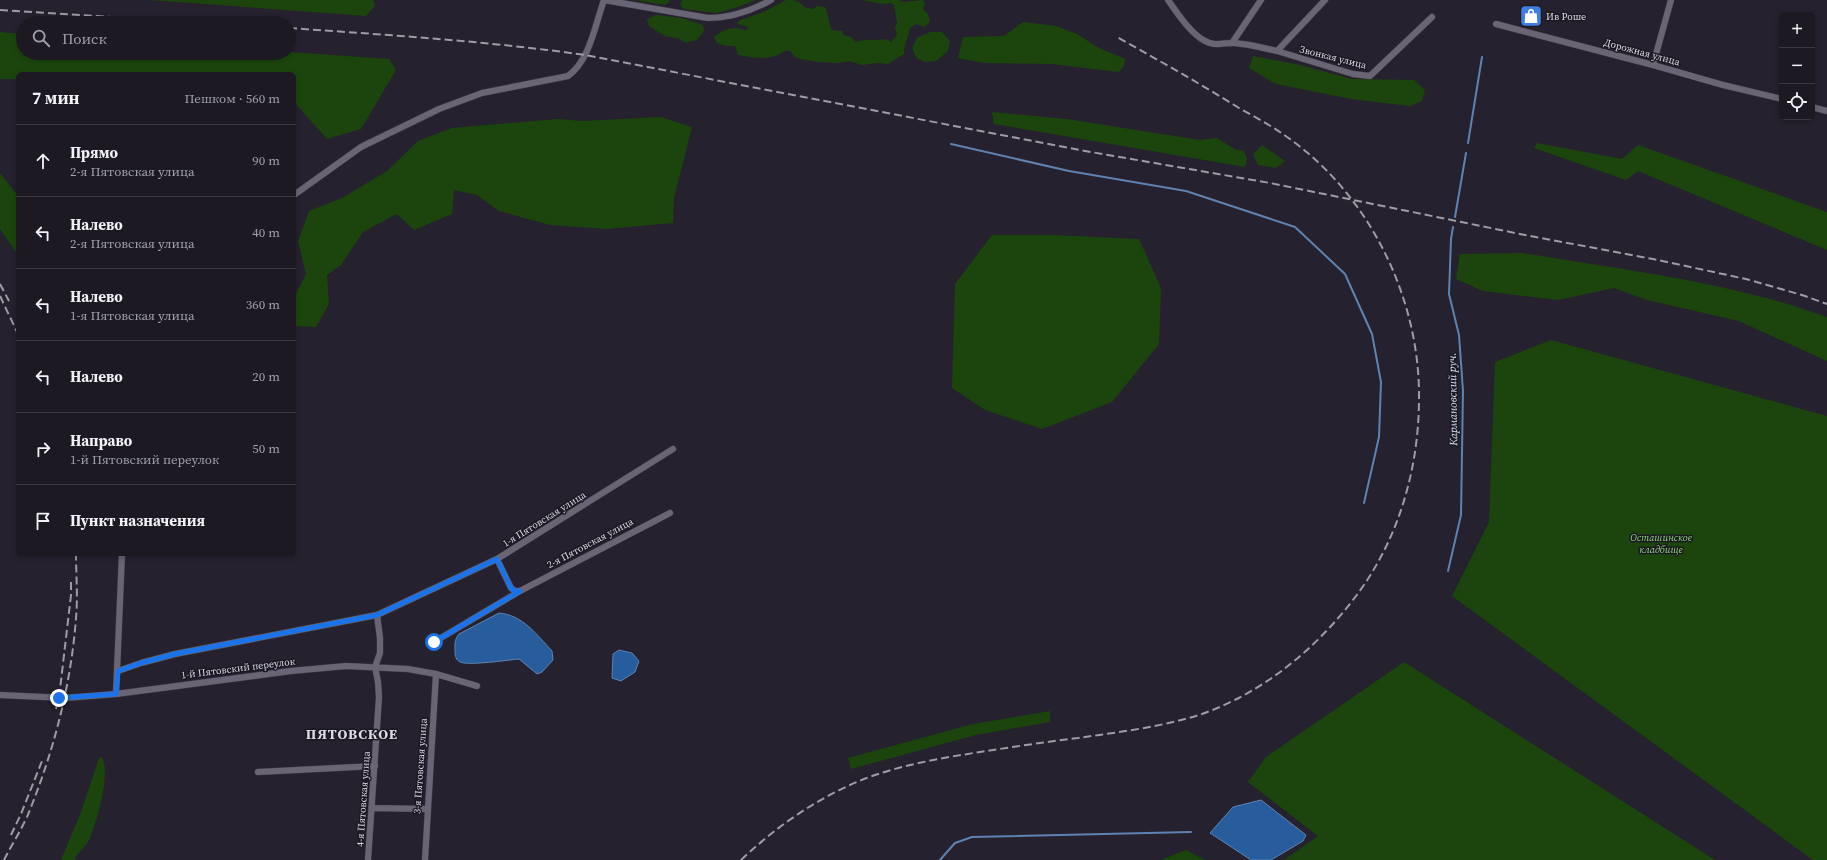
<!DOCTYPE html>
<html lang="ru">
<meta charset="utf-8">
<style>
body{margin:0;font-family:"Source Serif 4",serif;background:#29262f;color:#f1f3f6}
.controls{position:absolute;right:12px;top:12px;display:grid;overflow:hidden;border-radius:6px;box-shadow:0 2px 6px #0003}
.controls button{width:36px;height:36px;display:grid;place-items:center;padding:0;border:0;border-bottom:1px solid #3a3840;background:#1c1922;color:#f1f3f6;font:20px sans-serif}
.stop{position:absolute;width:12px;height:12px;margin:-9px;border:3px solid #1a73e8;border-radius:50%;background:#fff}
.stop.end{background:#1a73e8;border-color:#fff;box-shadow:0 1px 4px #0008}
.list{margin:0;padding:0;list-style:none}
h2{display:flex;justify-content:space-between;align-items:center;height:52px;margin:0;padding:0 16px;font-size:17px}
h2 small{font-size:13px;font-weight:400;color:#a0a0a5}
.list li{display:grid;grid-template-columns:26px 1fr auto;gap:12px;align-items:center;box-sizing:border-box;height:72px;padding:0 16px;border-top:1px solid #3a3840}
.list b{display:block;font-size:15px;white-space:nowrap}
.list p{margin:0;font-size:13px;white-space:nowrap;color:#a0a0a5}
.list em{font-size:13px;font-style:normal;color:#a0a0a5}
.icon{flex:none;width:22px;height:22px;fill:none;stroke:currentColor;stroke-width:2;stroke-linecap:round;stroke-linejoin:round}
.map{position:relative;flex:none;width:1827px;height:860px;overflow:hidden}
.search{position:absolute;background:#1c1922;box-shadow:0 2px 6px #0003;left:16px;top:16px;width:280px;height:44px;display:flex;align-items:center;gap:10px;box-sizing:border-box;padding:0 14px;border-radius:22px;color:#a0a0a5;font-size:15px}
.panel{position:absolute;background:#1c1922;box-shadow:0 2px 6px #0003;left:16px;top:72px;width:280px;height:484px;border-radius:6px}
.map>svg:first-child{display:block}
</style>
<div class="map">
<svg width="1827" height="860" viewBox="0 0 1827 860">
<rect width="100%" height="100%" fill="#25212e"/>
<!-- green -->
<path fill="#1c450d" d="M 150,0 L 373,0 L 375,6 L 366,16 Z
M 634,0 L 669,0 L 669,2 L 665,5 Z
M 682,0 L 756,0 L 735,8 L 717,13 L 684,9 L 680,5 Z
M 786,0 C 795,0 799,0 804,7 L 813,9 L 817,6 L 825,7 C 829,15 828,22 832,30 L 842,31 L 843,35 L 851,37 L 856,42 C 866,38 875,41 886,39 L 891,42 L 897,35 L 895,28 L 897,23 L 894,5 L 890,3 L 882,4 L 862,0 L 899,0 L 903,2 L 923,0 L 925,4 L 923,9 L 928,14 L 930,22 L 924,27 L 916,24 L 910,28 C 908,38 904,45 904,54 L 888,64 L 877,63 L 862,65 L 850,61 L 838,63 L 817,62 L 796,58 L 790,51 C 782,50 782,54 775,56 C 764,60 749,57 738,55 L 735,46 L 726,46 L 717,43 L 714,37 C 720,32 727,28 735,28 C 741,28 743,32 749,29 L 746,26 L 737,24 L 740,20 L 764,12 Z
M 656,15 L 682,18 L 703,25 L 704,31 L 697,40 L 686,43 L 680,39 L 665,36 L 649,26 L 647,19 Z
M 1023,22 L 1056,26 L 1077,34 L 1097,47 L 1125,59 L 1124,66 L 1119,72 L 1051,64 L 984,63 L 958,58 L 963,37 L 1004,36 Z
M 0,32 L 23,34 L 23,53 L 289,52 L 389,59 L 396,70 L 361,129 L 327,139 L 294,102 L 294,74 L 18,74 L 18,79 L 0,79 Z
M 930,32 L 942,32 L 950,41 L 948,51 L 936,61 L 924,62 L 916,57 L 912,48 L 917,38 Z
M 1253,56 L 1296,64 L 1352,79 L 1414,80 L 1425,90 L 1422,101 L 1410,106 L 1351,99 L 1276,84 L 1249,68 Z
M 992,112 L 1067,119 L 1200,140 L 1217,138 L 1236,150 L 1243,150 L 1247,158 L 1245,167 L 994,124 Z
M 661,117 L 692,127 L 674,198 L 673,223 L 607,229 L 550,225 L 499,211 L 477,195 L 454,190 L 452,214 L 414,230 L 397,214 L 363,232 L 341,265 L 327,275 L 329,304 L 316,327 L 294,326 L 294,298 L 306,274 L 298,241 L 309,211 L 342,198 L 387,171 L 418,141 L 452,128 L 558,119 L 582,121 Z
M 1537,143 L 1622,159 L 1638,145 L 1827,212 L 1827,250 L 1638,171 L 1626,180 L 1534,148 Z
M 1262,145 L 1285,161 L 1276,168 L 1258,165 L 1253,154 Z
M 0,173 L 18,196 L 18,255 L 0,229 Z
M 992,235 L 1052,235 L 1139,239 L 1161,288 L 1159,344 L 1112,402 L 1042,429 L 985,410 L 952,388 L 955,284 Z
M 1523,253 C 1624,270 1731,282 1827,317 L 1827,361 L 1739,321 L 1647,300 L 1614,288 L 1558,300 L 1483,291 L 1456,279 L 1460,254 Z
M 1551,340 L 1827,416 L 1827,860 L 1813,860 L 1452,596 L 1489,522 L 1495,362 Z
M 1404,662 L 1715,860 L 1284,860 L 1318,836 L 1248,782 L 1266,757 Z
M 1050,711 L 1050,722 L 976,735 L 851,769 L 848,758 L 973,724 Z
M 102,757 C 111,774 97,822 89,840 C 86,847 77,852 75,860 L 61,860 L 81,812 L 99,758 Z
M 1186,850 L 1205,860 L 1161,860 Z"/>
<!-- water -->
<path fill="#275d9d" stroke="#5e83b2" d="M 499,613 C 523,615 537,635 552,651 L 553,660 L 542,672 L 537,674 L 519,659 C 508,660 468,666 460,662 C 456,660 455,656 455,652 C 455,645 454,640 459,634 Z
M 619,650 L 632,653 L 639,661 L 635,672 L 621,681 L 612,678 L 613,654 Z
M 1261,800 L 1306,835 L 1303,841 L 1271,860 L 1251,860 L 1210,833 L 1233,807 Z"/>
<g fill="none" stroke-linecap="round" stroke-linejoin="round">
<!-- stream -->
<path stroke="#5e83b2" stroke-width="2" d="M 1468,143 L 1482,57
M 951,144 L 1069,171 L 1186,191 L 1295,227 L 1345,274 L 1372,334 L 1381,382 L 1379,437 L 1364,503
M 1455,217 L 1466,153
M 1448,571 L 1461,515 L 1463,391 L 1459,335 L 1449,294 L 1451,239 L 1453,227
M 940,860 L 955,843 L 972,837 L 1191,832"/>
<!-- street casing -->
<g stroke="#403d47" stroke-width="7">
<path id="street" d="M 604,0 L 708,18 C 731,18 751,11 771,0
M 1168,0 C 1177,13 1191,34 1205,41 C 1216,47 1223,42 1234,43 C 1249,44 1263,48 1277,51
M 1325,0 L 1277,51 L 1353,74 L 1370,76 L 1432,17
M 1496,24 L 1653,65 L 1723,85 L 1782,99
M 1232,43 L 1261,0
M 1653,65 L 1671,0
M 1812,107 L 1827,111
M 294,195 L 361,147 L 439,109 L 482,93 L 568,76 C 590,60 595,25 604,0
M 497,559 L 511,588 L 515,591 L 520,591 L 670,513
M 434,642 L 520,591
M 118,671 L 141,663 L 175,654 L 377,615 L 497,559 L 673,449
M 116,694 L 122,554
M 0,695 L 65,698 L 116,694 L 291,671 L 346,666 L 408,669 L 436,674 L 477,686
M 258,772 L 375,766
M 372,808 L 427,809
M 368,860 L 379,697 L 378,682 L 375,667 L 380,653 L 380,638 L 377,615
M 425,860 L 436,674"/>
</g>
<!-- street -->
<use href="#street" stroke="#696574" stroke-width="6"/>
<!-- rail -->
<path stroke="#9f9ca6" stroke-width="2" stroke-dasharray="8 4" stroke-linecap="butt" d="M 0,10 L 208,23
M 289,28 C 388,35 487,41 585,55 L 1085,151 L 1270,183 L 1525,235 L 1653,259 L 1746,279 L 1802,295 L 1827,304
M 0,284 L 9,301
M 0,296 L 18,334
M 56,709 L 59,698 L 71,595 L 71,580
M 11,835 L 21,814 L 42,761
M 4,860 C 11,846 20,832 27,817 C 53,754 71,686 76,618 C 78,597 76,575 76,554
M 741,860 C 777,826 817,798 864,779 C 901,765 941,758 980,752 C 1012,747 1045,742 1078,738 C 1119,732 1162,727 1202,714 C 1264,692 1317,648 1356,596 C 1399,539 1419,468 1419,398 C 1420,298 1369,194 1287,137 C 1272,126 1255,117 1239,108 C 1199,83 1158,60 1117,37"/>
</g>
<g fill="none" stroke-linecap="round" stroke-linejoin="round">
<!-- route -->
<path stroke="#1a73e8" stroke-width="5" d="M 59,698 L 116,694 L 118,671 L 141,663 L 175,654 L 377,615 L 497,559 L 511,588 L 515,591 L 520,591 L 434,642"/>
</g>
<!-- icons -->
<defs>
<g id="shop-square" transform="scale(1.15)"><rect x="-9" y="-9" width="18" height="18" rx="4" fill="#3f7fe0" stroke="#1b1824"/><path d="M-5-2.5h2.3a2.7 3.5 0 0 1 5.4 0H5L5.5 6h-11ZM-1.5-2.5h3a1.5 2.3 0 0 0-3 0Z" fill="#fff"/></g>
</defs>
<g fill-rule="evenodd">
<use href="#shop-square" x="1531" y="16"/>
</g>
<g text-anchor="middle" dominant-baseline="central" stroke-width="3" stroke-linejoin="round" paint-order="stroke">
<!-- poi labels -->
<g font-size="10" fill="#dddbe4" stroke="#1b1824" text-anchor="start">
<text x="1546" y="16">Ив Роше</text>
</g>
<!-- street labels -->
<g font-size="10" fill="#dddbe4" stroke="#1b1824">
<text transform="translate(1642 52) rotate(15)">Дорожная улица</text>
<text transform="translate(1333 57) rotate(14)">Звонкая улица</text>
<text transform="translate(544 519) rotate(-32)">1-я Пятовская улица</text>
<text transform="translate(590 543) rotate(-28)">2-я Пятовская улица</text>
<text transform="translate(238 668) rotate(-7)">1-й Пятовский переулок</text>
<text transform="translate(420 766) rotate(-86)">3-я Пятовская улица</text>
<text transform="translate(363 799) rotate(-86)">4-я Пятовская улица</text>
</g>
<!-- park labels -->
<g font-size="10" font-style="italic" fill="#8fd979" stroke="#1b1824">
<text x="1661" y="537">Осташинское<tspan x="1661" dy="12">кладбище</tspan></text>
</g>
<!-- water labels -->
<g font-size="11" font-style="italic" fill="#d1e0f2" stroke="#1b1824">
<text transform="translate(1453 399) rotate(-91)">Кармановский руч.</text>
</g>
<!-- district labels -->
<g font-size="14" font-weight="bold" letter-spacing="1" fill="#dddbe4" stroke="#1b1824">
<text x="352" y="734">ПЯТОВСКОЕ</text>
</g>
</g>
</svg>
<div class="controls">
<button>+</button>
<button>−</button>
<button><svg class="icon" aria-label="locate" viewBox="0 0 24 24"><circle cx="12" cy="12" r="6"/><path d="M12 2v4M12 18v4M2 12h4M18 12h4"/></svg></button>
</div>
<div class="stop" style="left:434px;top:642px"></div>
<div class="stop end" style="left:59px;top:698px"></div>
<div class="search"><svg class="icon" aria-label="search" viewBox="0 0 24 24"><circle cx="10" cy="10" r="6"/><path d="M15 15l6 6"/></svg>Поиск</div>
<section class="panel">
<h2>7 мин<small>Пешком · 560 m</small></h2>
<ul class="list">
<li><svg class="icon" aria-label="ahead" viewBox="0 0 24 24"><path d="M12 20V5M6 11l6-6 6 6"/></svg><div><b>Прямо</b><p>2-я Пятовская улица</p></div><em>90 m</em></li>
<li><svg class="icon" aria-label="left" viewBox="0 0 24 24"><path d="M17 20v-9H6M10 6l-5 5 5 5"/></svg><div><b>Налево</b><p>2-я Пятовская улица</p></div><em>40 m</em></li>
<li><svg class="icon" aria-label="left" viewBox="0 0 24 24"><path d="M17 20v-9H6M10 6l-5 5 5 5"/></svg><div><b>Налево</b><p>1-я Пятовская улица</p></div><em>360 m</em></li>
<li><svg class="icon" aria-label="left" viewBox="0 0 24 24"><path d="M17 20v-9H6M10 6l-5 5 5 5"/></svg><div><b>Налево</b></div><em>20 m</em></li>
<li><svg class="icon" aria-label="right" viewBox="0 0 24 24"><path d="M7 20v-9h11M14 6l5 5-5 5"/></svg><div><b>Направо</b><p>1-й Пятовский переулок</p></div><em>50 m</em></li>
<li><svg class="icon" aria-label="arrive" viewBox="0 0 24 24"><path d="M6 21V4h12l-3 4 3 4H6"/></svg><div><b>Пункт назначения</b></div></li>
</ul>
</section>
</div>
